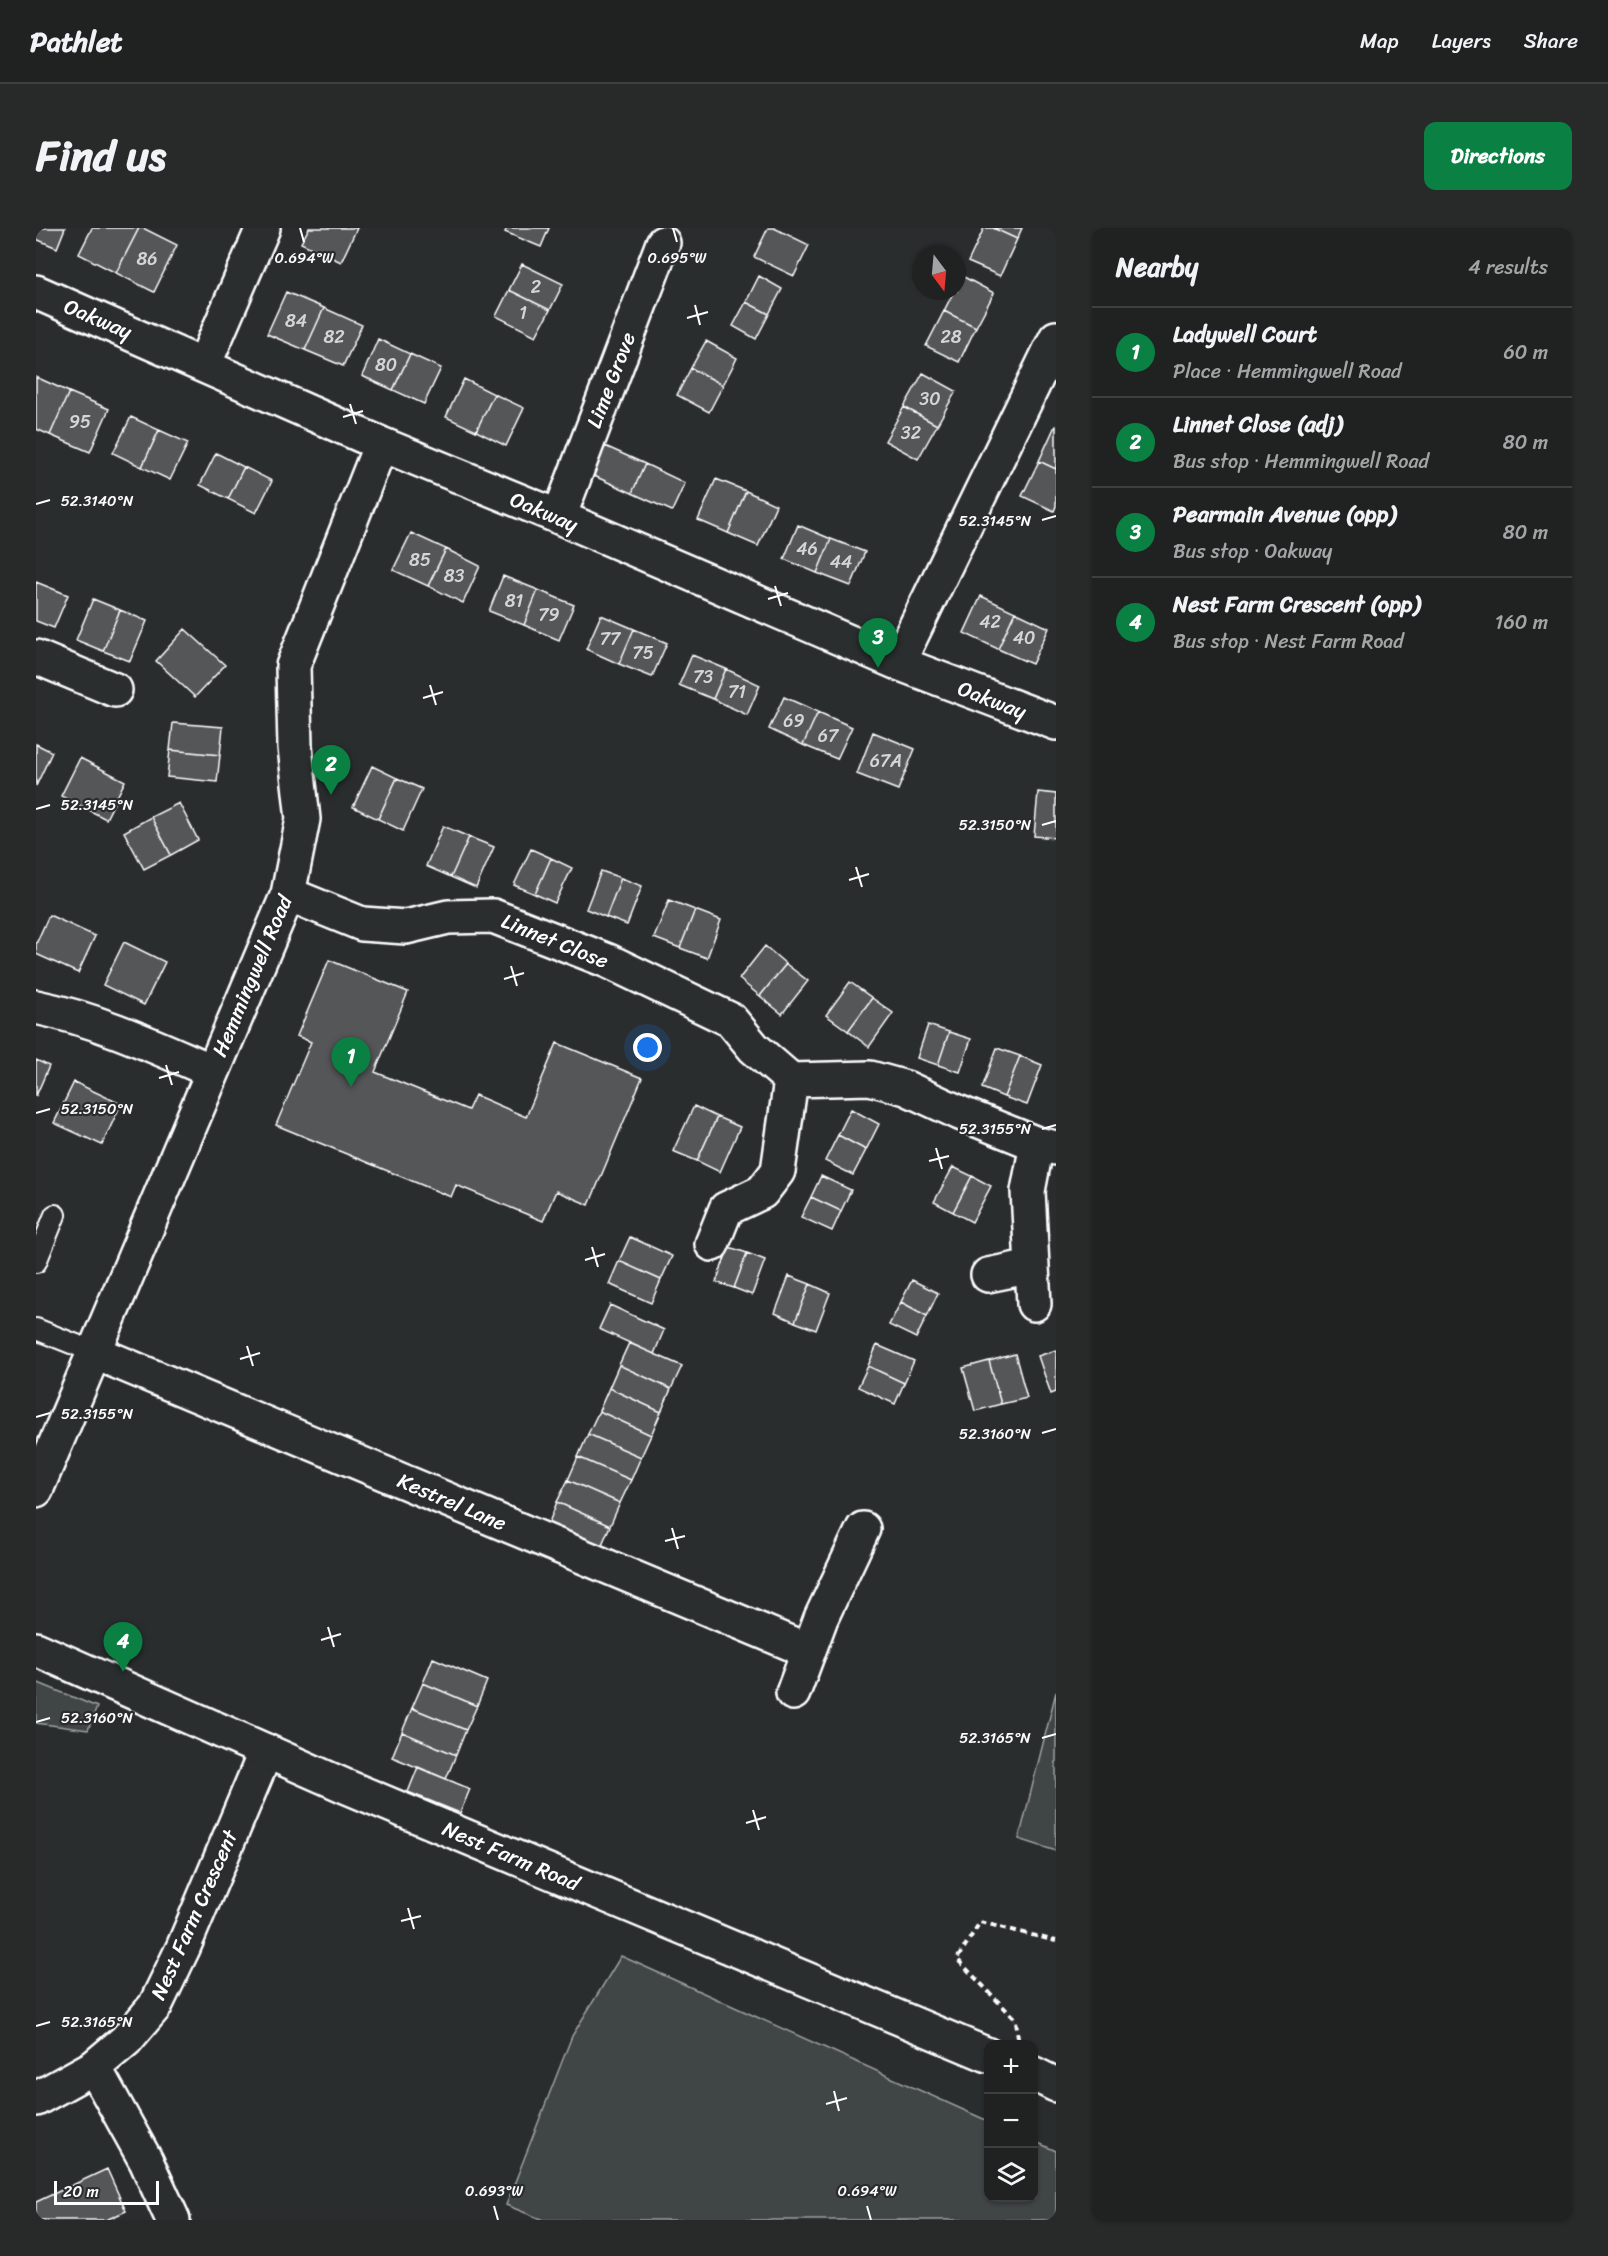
<!DOCTYPE html>
<meta charset="utf-8">
<style>
body{margin:0;font-family:Sriracha,sans-serif;background:#282a2a;color:#f1f3f6}
.controls{position:absolute;right:18px;bottom:18px;display:grid;overflow:hidden;border-radius:12px;box-shadow:0 2px 4px #0004}
.controls button{width:54px;height:54px;display:grid;place-items:center;padding:0;border:0;border-bottom:2px solid #3d3f40;background:#202222;color:#f1f3f6;font:30px sans-serif}
.compass{position:absolute;left:876px;top:18px;width:54px;height:54px;border-radius:50%;background:#202222;box-shadow:0 2px 4px #0004;rotate:164deg}
.scale{position:absolute;left:18px;bottom:15px;width:105px;box-sizing:border-box;padding-left:6px;border:3px solid #fff;border-top:0;font-size:16px;line-height:21px;white-space:nowrap;color:#fff;-webkit-text-stroke:4px #2a2d2e;paint-order:stroke}
.you{position:absolute;left:612px;top:820px;width:21px;height:21px;margin:-15px;border:4px solid #fff;border-radius:50%;background:#1a73e8;box-shadow:0 0 0 9px #1a73e833}
.badge{display:grid;place-items:center;width:39px;height:39px;border-radius:50%;background:#0b8043;color:#fff;font-size:20px;font-weight:700}
.pin{position:absolute;translate:-50% -50px;filter:drop-shadow(0 2px 3px #0008)}
.pin::after{content:'';position:absolute;top:32px;width:21px;height:18px;background:inherit;clip-path:polygon(0 0,100% 0,50% 100%)}
.list{margin:0;padding:0;list-style:none}
h2{display:flex;justify-content:space-between;align-items:center;height:78px;margin:0;padding:0 24px;font-size:26px}
h2 small{font-size:20px;font-weight:400;color:#a2a4a5}
.list li{display:grid;grid-template-columns:39px 1fr auto;gap:18px;align-items:center;box-sizing:border-box;height:90px;padding:0 24px;border-top:2px solid #3d3f40}
.list b{display:block;font-size:22px;white-space:nowrap}
.list p{margin:0;font-size:20px;white-space:nowrap;color:#a2a4a5}
.list em{font-size:20px;font-style:normal;color:#a2a4a5}
.icon{flex:none;width:33px;height:33px;fill:none;stroke:currentColor;stroke-width:2;stroke-linecap:round;stroke-linejoin:round}
.map{position:relative;flex:none;width:1020px;height:1992px;overflow:hidden;border-radius:12px}
header{display:flex;align-items:center;gap:36px;box-sizing:border-box;height:84px;padding:0 30px;background:#202222;border-bottom:2px solid #3d3f40}
header strong{font-size:28px}
nav{display:flex;gap:33px;margin-inline-start:auto;font-size:21px}
.intro{display:flex;align-items:center;justify-content:space-between;box-sizing:border-box;height:144px;padding:0 36px}
h1{margin:0;font-size:42px}
.button{padding:15px 27px;border-radius:12px;background:#0b8043;color:#fff;font-size:21px;font-weight:700}
main{display:flex;gap:36px;padding:0 36px}
aside{flex:1;background:#202222;border-radius:12px;box-shadow:0 2px 4px #0004}
.map>svg:first-child{display:block}
</style>
<header>
<strong>Pathlet</strong>
<nav><a>Map</a><a>Layers</a><a>Share</a></nav>
</header>
<div class="intro"><h1>Find us</h1><a class="button">Directions</a></div>
<main>
<div class="map">
<svg width="1020" height="1992" viewBox="0 0 1020 1992">
<rect width="100%" height="100%" fill="#2a2d2e"/>
<filter id="ink" filterUnits="userSpaceOnUse"><feTurbulence type="fractalNoise" baseFrequency=".0167" numOctaves="2"/><feDisplacementMap in="SourceGraphic" scale="12" xChannelSelector="R" yChannelSelector="G"/><feConvolveMatrix kernelMatrix="1 2 1 2 8 2 1 2 1" color-interpolation-filters="sRGB"/></filter>
<g filter="url(#ink)">
<!-- green -->
<path fill="#414445" stroke="#a0a2a2" stroke-width="1.5" d="M 0,1454 L 61,1479 L 52,1502 L 0,1495 Z
M 1020,1464 L 1020,1623 L 983,1611 Z
M 585,1728 L 952,1893 L 952,1970 L 998,1970 L 998,1913 L 1020,1923 L 1020,1992 L 507,1992 L 470,1977 L 536,1808 Z"/>
<!-- building -->
<path fill="#555758" stroke="#fff" stroke-width="1.5" d="M 0,0 L 29,0 L 21,20 L 0,11 Z
M 56,0 L 103,0 L 80,45 L 43,26 Z
M 103,0 L 107,0 L 141,17 L 118,64 L 80,45 Z
M 273,0 L 321,0 L 305,34 L 265,15 Z
M 471,0 L 513,0 L 505,19 L 469,4 Z
M 732,0 L 738,0 L 773,17 L 758,48 L 718,29 Z
M 948,0 L 957,0 L 981,11 L 964,48 L 932,34 Z
M 957,0 L 986,0 L 981,11 Z
M 486,36 L 527,56 L 514,82 L 473,62 Z
M 723,48 L 746,61 L 733,86 L 710,74 Z
M 926,48 L 958,65 L 940,99 L 908,83 L 918,63 L 921,63 L 921,58 Z
M 473,62 L 514,82 L 500,108 L 460,88 Z
M 250,64 L 288,80 L 269,122 L 231,106 Z
M 710,74 L 733,86 L 720,111 L 697,98 Z
M 288,80 L 326,97 L 307,138 L 269,122 Z
M 908,83 L 940,99 L 923,134 L 890,118 Z
M 342,111 L 374,126 L 357,162 L 326,148 Z
M 670,113 L 701,130 L 687,157 L 655,140 Z
M 374,126 L 405,140 L 388,176 L 357,162 Z
M 655,140 L 687,157 L 673,184 L 641,167 Z
M 887,145 L 920,163 L 901,197 L 868,179 Z
M 0,149 L 33,164 L 14,207 L 0,201 Z
M 428,151 L 458,166 L 440,203 L 410,189 Z
M 33,164 L 73,181 L 54,224 L 14,207 Z
M 458,166 L 488,180 L 470,218 L 440,203 Z
M 868,179 L 901,197 L 882,231 L 849,213 Z
M 95,189 L 123,202 L 106,239 L 77,225 Z
M 1019,198 L 1020,198 L 1020,241 L 1003,233 Z
M 123,202 L 152,215 L 134,252 L 106,239 Z
M 569,218 L 609,236 L 596,265 L 556,247 Z
M 180,225 L 208,239 L 192,271 L 164,257 Z
M 1003,233 L 1020,241 L 1020,278 L 1018,283 L 986,268 Z
M 609,236 L 649,255 L 636,283 L 596,265 Z
M 208,239 L 236,253 L 220,285 L 192,271 Z
M 680,251 L 710,263 L 692,305 L 662,292 Z
M 710,263 L 740,277 L 722,318 L 692,305 Z
M 762,297 L 795,311 L 781,345 L 748,331 Z
M 375,305 L 410,321 L 392,358 L 357,342 Z
M 795,311 L 829,324 L 815,358 L 781,345 Z
M 410,321 L 444,338 L 427,375 L 392,358 Z
M 467,348 L 502,362 L 488,397 L 453,383 Z
M 0,354 L 32,367 L 18,400 L 0,393 Z
M 502,362 L 538,377 L 523,412 L 488,397 Z
M 945,368 L 979,384 L 962,421 L 928,405 Z
M 57,371 L 84,382 L 67,423 L 40,412 Z
M 84,382 L 111,393 L 94,433 L 67,423 Z
M 979,384 L 1013,400 L 996,436 L 962,421 Z
M 565,387 L 598,401 L 583,436 L 550,421 Z
M 149,401 L 189,437 L 159,469 L 120,433 Z
M 598,401 L 631,415 L 616,449 L 583,436 Z
M 656,427 L 690,441 L 677,471 L 643,457 Z
M 690,441 L 724,457 L 711,487 L 677,471 Z
M 748,469 L 782,484 L 767,517 L 733,501 Z
M 782,484 L 816,499 L 801,531 L 767,517 Z
M 137,495 L 187,499 L 184,527 L 134,522 Z
M 837,504 L 879,521 L 862,562 L 821,546 Z
M 0,516 L 16,524 L 0,558 Z
M 134,522 L 184,527 L 181,554 L 131,549 Z
M 44,530 L 89,553 L 70,591 L 25,568 Z
M 336,538 L 361,550 L 342,591 L 317,579 Z
M 361,550 L 386,561 L 367,603 L 342,591 Z
M 1002,564 L 1020,566 L 1020,610 L 998,608 Z
M 143,575 L 162,612 L 135,627 L 115,589 Z
M 115,589 L 135,627 L 108,641 L 88,604 Z
M 407,598 L 433,609 L 415,649 L 390,638 Z
M 433,609 L 458,619 L 440,660 L 415,649 Z
M 495,621 L 515,630 L 499,666 L 478,657 Z
M 515,630 L 536,640 L 519,675 L 499,666 Z
M 565,643 L 585,650 L 570,689 L 550,681 Z
M 585,650 L 606,658 L 591,697 L 570,689 Z
M 633,672 L 659,682 L 644,720 L 618,710 Z
M 659,682 L 685,692 L 671,730 L 644,720 Z
M 13,687 L 59,708 L 42,745 L 0,726 L 0,716 Z
M 88,714 L 129,734 L 108,777 L 67,757 Z
M 729,718 L 750,736 L 724,768 L 703,751 Z
M 293,732 L 372,764 L 339,844 L 432,882 L 439,867 L 490,889 L 521,815 L 606,850 L 553,977 L 520,963 L 507,993 L 420,957 L 415,969 L 240,897 L 275,814 L 261,808 Z
M 750,736 L 772,753 L 746,786 L 724,768 Z
M 814,754 L 836,770 L 812,803 L 790,787 Z
M 836,770 L 857,785 L 833,819 L 812,803 Z
M 892,797 L 913,804 L 902,837 L 881,830 Z
M 913,804 L 935,811 L 924,844 L 902,837 Z
M 961,820 L 984,828 L 968,869 L 946,860 Z
M 984,828 L 1006,837 L 991,877 L 968,869 Z
M 0,832 L 13,838 L 0,868 Z
M 38,854 L 85,876 L 66,917 L 18,895 Z
M 658,878 L 681,889 L 661,933 L 637,923 Z
M 815,881 L 843,896 L 830,922 L 802,907 Z
M 681,889 L 704,899 L 684,944 L 661,933 Z
M 802,907 L 830,922 L 817,947 L 789,933 Z
M 917,939 L 936,948 L 917,984 L 898,974 Z
M 785,948 L 815,962 L 805,983 L 775,969 Z
M 936,948 L 955,958 L 936,994 L 917,984 Z
M 775,969 L 805,983 L 796,1003 L 765,989 Z
M 594,1009 L 636,1028 L 625,1052 L 583,1033 Z
M 693,1019 L 711,1025 L 698,1060 L 680,1054 Z
M 711,1025 L 729,1032 L 716,1067 L 698,1060 Z
M 583,1033 L 625,1052 L 615,1075 L 573,1056 Z
M 753,1048 L 774,1056 L 759,1094 L 739,1085 Z
M 876,1052 L 902,1065 L 891,1088 L 865,1074 Z
M 774,1056 L 794,1065 L 780,1102 L 759,1094 Z
M 865,1074 L 891,1088 L 880,1110 L 853,1097 Z
M 574,1077 L 628,1102 L 618,1126 L 563,1101 Z
M 593,1115 L 646,1138 L 635,1161 L 583,1137 Z
M 841,1117 L 878,1133 L 868,1155 L 832,1138 Z
M 1020,1122 L 1020,1164 L 1015,1166 L 1002,1128 Z
M 979,1126 L 991,1170 L 965,1176 L 953,1133 Z
M 953,1133 L 965,1176 L 939,1183 L 927,1140 Z
M 583,1137 L 635,1161 L 625,1184 L 573,1160 Z
M 832,1138 L 868,1155 L 859,1176 L 822,1159 Z
M 573,1160 L 625,1184 L 615,1207 L 563,1183 Z
M 563,1183 L 615,1207 L 605,1229 L 552,1206 Z
M 552,1206 L 605,1229 L 595,1252 L 542,1229 Z
M 542,1229 L 595,1252 L 584,1275 L 532,1252 Z
M 532,1252 L 584,1275 L 574,1298 L 521,1274 Z
M 521,1274 L 574,1298 L 564,1321 L 512,1297 Z
M 397,1430 L 451,1453 L 441,1478 L 387,1455 Z
M 387,1455 L 441,1478 L 430,1502 L 376,1480 Z
M 376,1480 L 430,1502 L 420,1527 L 366,1504 Z
M 366,1504 L 420,1527 L 410,1551 L 356,1529 Z
M 382,1539 L 434,1561 L 424,1585 L 372,1564 Z
M 71,1941 L 90,1983 L 70,1992 L 0,1992 L 0,1974 Z"/>
<g fill="none" stroke-linecap="round" stroke-linejoin="round">
<!-- lane casing -->
<g stroke="#fff" stroke-width="24">
<path id="lane" d="M 0,1034 L 19,987
M 0,1101 L 58,1124"/>
</g>
<!-- street casing -->
<g stroke="#fff" stroke-width="38">
<path id="street" d="M 0,64 L 345,216 L 523,289 L 862,435 L 1020,495
M 168,137 L 227,0
M 523,289 L 627,15
M 0,429 L 79,462
M 862,435 L 1020,110
M 252,666 L 326,696 L 370,699 L 412,689 L 457,688 L 572,733 L 695,792 L 718,820 L 755,852 L 834,850 L 870,860 L 924,885 L 1001,916 L 1020,920
M 0,779 C 63,792 118,818 176,843
M 676,1016 L 690,981 L 726,964 L 742,943 L 755,852
M 952,1047 L 996,1038
M 998,1076 L 992,963 L 1001,916
M 58,1124 L 773,1423
M 0,1262 L 252,666 L 267,591 L 259,519 L 257,438 L 345,216
M 757,1465 L 785,1390 L 827,1301
M 58,1839 L 110,1933 L 137,1992
M 0,1871 L 58,1839 L 90,1812 L 119,1778 L 147,1720 L 230,1523"/>
</g>
<!-- secondary casing -->
<g stroke="#fff" stroke-width="38">
<path id="secondary" d="M 0,1421 L 309,1558 L 952,1827
M 998,1846 L 1020,1857"/>
</g>
<!-- path -->
<path stroke="#fff" stroke-width="4" stroke-dasharray="6 4.5" stroke-linecap="butt" d="M 982,1810 L 980,1792 L 921,1731 L 944,1694 L 1020,1713"/>
<!-- lane -->
<use href="#lane" stroke="#2a2d2e" stroke-width="20"/>
<!-- street -->
<use href="#street" stroke="#2a2d2e" stroke-width="33"/>
<!-- secondary -->
<use href="#secondary" stroke="#2a2d2e" stroke-width="33"/>
</g>
</g>
<!-- ticks -->
<path fill="none" stroke="#fff" stroke-width="2" d="M 264,0 L 268,14M 637,0 L 641,14M 659,77 L 664,97M 651,90 L 672,84M 314,176 L 320,196M 307,189 L 327,183M 0,276 L 14,272M 1006,292 L 1020,288M 739,358 L 745,378M 732,371 L 752,365M 394,457 L 400,477M 387,470 L 407,464M 0,581 L 14,577M 1006,597 L 1020,593M 820,639 L 826,659M 813,652 L 833,646M 475,738 L 481,758M 468,751 L 488,745M 130,837 L 136,857M 123,850 L 143,844M 0,885 L 14,881M 1006,901 L 1020,897M 900,920 L 906,941M 893,933 L 913,928M 556,1019 L 562,1039M 549,1032 L 569,1026M 211,1118 L 217,1138M 204,1131 L 224,1125M 0,1189 L 14,1185M 1006,1205 L 1020,1201M 636,1300 L 642,1321M 629,1313 L 649,1308M 292,1399 L 298,1419M 285,1412 L 305,1406M 0,1494 L 14,1490M 1006,1510 L 1020,1506M 717,1582 L 723,1602M 710,1595 L 730,1589M 372,1680 L 378,1701M 365,1693 L 385,1688M 0,1798 L 14,1794M 798,1863 L 803,1883M 790,1876 L 811,1870M 458,1978 L 462,1992M 831,1978 L 835,1992"/>
<g text-anchor="middle" dominant-baseline="central" stroke-width="4.5" stroke-linejoin="round" paint-order="stroke">
<!-- number labels -->
<g font-size="18" fill="#d4d5d5">
<text x="111" y="31">86</text>
<text x="500" y="59">2</text>
<text x="487" y="85">1</text>
<text x="260" y="93">84</text>
<text x="298" y="109">82</text>
<text x="915" y="109">28</text>
<text x="350" y="137">80</text>
<text x="894" y="171">30</text>
<text x="44" y="194">95</text>
<text x="875" y="205">32</text>
<text x="771" y="321">46</text>
<text x="384" y="332">85</text>
<text x="805" y="334">44</text>
<text x="418" y="348">83</text>
<text x="478" y="373">81</text>
<text x="513" y="387">79</text>
<text x="954" y="394">42</text>
<text x="988" y="410">40</text>
<text x="574" y="411">77</text>
<text x="607" y="425">75</text>
<text x="667" y="449">73</text>
<text x="701" y="464">71</text>
<text x="758" y="493">69</text>
<text x="792" y="508">67</text>
<text x="850" y="533">67A</text>
</g>
<!-- street labels -->
<g font-size="21" fill="#fff" stroke="#2a2d2e">
<text transform="translate(62 91) rotate(23)">Oakway</text>
<text transform="translate(575 152) rotate(-69)">Lime Grove</text>
<text transform="translate(508 284) rotate(23)">Oakway</text>
<text transform="translate(956 472) rotate(21)">Oakway</text>
<text transform="translate(519 713) rotate(22)">Linnet Close</text>
<text transform="translate(216 748) rotate(-67)">Hemmingwell Road</text>
<text transform="translate(416 1274) rotate(23)">Kestrel Lane</text>
<text transform="translate(475 1628) rotate(23)">Nest Farm Road</text>
<text transform="translate(158 1687) rotate(-66)">Nest Farm Crescent</text>
</g>
</g>
<g font-size="15" text-anchor="middle" fill="#fff" stroke="#2a2d2e" stroke-width="4.5" stroke-linejoin="round" paint-order="stroke">
<text x="268" y="35">0.694°W</text>
<text x="641" y="35">0.695°W</text>
<text x="61" y="278">52.3140°N</text>
<text x="959" y="298">52.3145°N</text>
<text x="61" y="582">52.3145°N</text>
<text x="959" y="602">52.3150°N</text>
<text x="61" y="886">52.3150°N</text>
<text x="959" y="906">52.3155°N</text>
<text x="61" y="1191">52.3155°N</text>
<text x="959" y="1211">52.3160°N</text>
<text x="61" y="1495">52.3160°N</text>
<text x="959" y="1515">52.3165°N</text>
<text x="61" y="1799">52.3165°N</text>
<text x="458" y="1968">0.693°W</text>
<text x="831" y="1968">0.694°W</text>
</g>
</svg>
<div class="controls">
<button>+</button>
<button>−</button>
<button><svg class="icon" aria-label="layers" viewBox="0 0 24 24"><path d="M12 4l9 5-9 5-9-5zM3 14l9 5 9-5"/></svg></button>
</div>
<svg class="compass" viewBox="-18 -18 36 36"><path d="M0-13l5 13h-10z" fill="#e53935"/><path d="M0 13l5-13h-10z" fill="#a2a4a5"/></svg>
<div class="scale">20 m</div>
<div class="you"></div>
<div class="pin badge" style="left:315px;top:859px">1</div>
<div class="pin badge" style="left:295px;top:567px">2</div>
<div class="pin badge" style="left:842px;top:440px">3</div>
<div class="pin badge" style="left:87px;top:1444px">4</div>
</div>
<aside>
<h2>Nearby<small>4 results</small></h2>
<ul class="list">
<li><span class="badge">1</span><div><b>Ladywell Court</b><p>Place · Hemmingwell Road</p></div><em>60 m</em></li>
<li><span class="badge">2</span><div><b>Linnet Close (adj)</b><p>Bus stop · Hemmingwell Road</p></div><em>80 m</em></li>
<li><span class="badge">3</span><div><b>Pearmain Avenue (opp)</b><p>Bus stop · Oakway</p></div><em>80 m</em></li>
<li><span class="badge">4</span><div><b>Nest Farm Crescent (opp)</b><p>Bus stop · Nest Farm Road</p></div><em>160 m</em></li>
</ul>
</aside>
</main>
